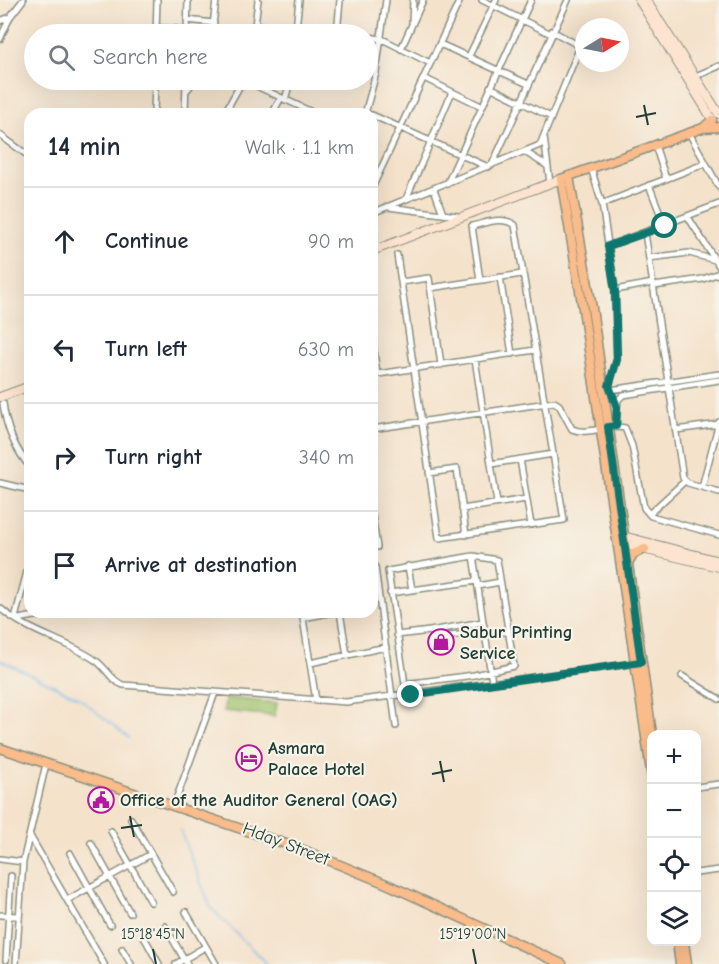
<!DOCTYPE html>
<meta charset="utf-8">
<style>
body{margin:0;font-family:"Comic Neue",sans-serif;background:#f6f6f7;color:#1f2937}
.controls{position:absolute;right:18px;bottom:18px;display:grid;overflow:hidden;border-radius:12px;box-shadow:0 6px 24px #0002}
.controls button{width:54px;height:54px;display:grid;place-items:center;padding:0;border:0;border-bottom:2px solid #e0e1e3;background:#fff;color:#1f2937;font:30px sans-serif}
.compass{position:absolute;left:575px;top:18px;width:54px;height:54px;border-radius:50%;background:#fff;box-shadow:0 6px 24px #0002;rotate:80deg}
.stop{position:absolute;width:18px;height:18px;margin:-14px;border:4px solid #0f766e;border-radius:50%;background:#fff}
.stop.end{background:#0f766e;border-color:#fff;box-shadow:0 2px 6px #0008}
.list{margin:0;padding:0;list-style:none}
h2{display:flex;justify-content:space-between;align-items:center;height:78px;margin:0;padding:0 24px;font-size:26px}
h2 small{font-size:20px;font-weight:400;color:#747a83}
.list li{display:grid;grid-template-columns:39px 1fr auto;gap:18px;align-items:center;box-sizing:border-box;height:108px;padding:0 24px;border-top:2px solid #e0e1e3}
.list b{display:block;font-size:22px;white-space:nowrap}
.list em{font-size:20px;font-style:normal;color:#747a83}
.icon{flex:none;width:33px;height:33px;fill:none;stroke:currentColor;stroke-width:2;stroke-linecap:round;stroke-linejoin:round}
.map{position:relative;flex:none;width:719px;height:964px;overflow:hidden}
.search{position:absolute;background:#fff;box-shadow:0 6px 24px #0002;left:24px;top:24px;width:354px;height:66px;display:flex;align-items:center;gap:15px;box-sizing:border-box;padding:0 21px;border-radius:33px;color:#747a83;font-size:22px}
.panel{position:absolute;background:#fff;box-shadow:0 6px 24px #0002;left:24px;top:108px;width:354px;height:510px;border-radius:18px}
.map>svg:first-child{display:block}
</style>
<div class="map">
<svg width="719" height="964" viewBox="0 0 719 964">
<rect width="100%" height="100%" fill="#f7f3e8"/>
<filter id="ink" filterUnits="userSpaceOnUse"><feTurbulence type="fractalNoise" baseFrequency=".0167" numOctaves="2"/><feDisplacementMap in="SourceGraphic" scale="12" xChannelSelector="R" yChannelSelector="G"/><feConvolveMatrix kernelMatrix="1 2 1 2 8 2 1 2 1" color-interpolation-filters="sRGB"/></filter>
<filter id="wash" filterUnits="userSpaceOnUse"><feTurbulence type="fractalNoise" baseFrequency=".008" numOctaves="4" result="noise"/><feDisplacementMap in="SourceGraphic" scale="24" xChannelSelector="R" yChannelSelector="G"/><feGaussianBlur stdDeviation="1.35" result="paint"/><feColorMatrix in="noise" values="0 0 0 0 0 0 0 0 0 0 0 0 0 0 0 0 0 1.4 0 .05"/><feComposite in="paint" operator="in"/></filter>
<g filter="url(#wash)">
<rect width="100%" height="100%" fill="#f4e2cb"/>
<!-- green -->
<path fill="#a2c56f" stroke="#608152" stroke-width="1.5" d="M 225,698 L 277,703 L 275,716 L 224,711 Z"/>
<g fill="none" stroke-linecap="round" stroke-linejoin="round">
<!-- stream -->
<path stroke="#76b8eb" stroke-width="1.5" d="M 0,660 L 78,697 L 129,738
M 180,830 L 211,908 L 267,964"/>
</g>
</g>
<g filter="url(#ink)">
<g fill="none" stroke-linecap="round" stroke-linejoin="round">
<!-- street casing -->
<g stroke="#8a9080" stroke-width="8">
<path id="street" d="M 482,0 L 551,34
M 187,20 L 214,23
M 0,21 L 10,17
M 412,22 L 413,0
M 256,25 L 334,34
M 156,28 L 177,29 L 193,34
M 296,29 L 299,0
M 187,31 L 188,0
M 156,34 L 157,0
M 212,34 L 216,0
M 254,34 L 258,0
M 337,34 L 340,0
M 368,37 L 382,39 L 430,63
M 0,39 L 10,17 L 23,0
M 440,44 L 528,84
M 401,49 L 423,0
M 469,56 L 496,0
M 698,75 L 719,66
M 424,78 L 481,106
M 244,80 L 316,114
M 284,80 L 288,89 L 285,100
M 490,87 L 551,117
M 187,90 L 195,80
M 154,114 L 155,80
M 185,114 L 186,80
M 224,114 L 243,80
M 272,114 L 281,98
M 365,114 L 376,73 L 386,0
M 372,115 L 488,167
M 689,133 L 719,187
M 0,135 L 30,157
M 544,137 L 550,183
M 655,145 L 666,179
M 525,152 L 546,165
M 492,165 L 568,0
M 591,168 L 602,204 L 615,290 L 617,359 L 609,385 L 617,407 L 616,426
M 447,184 L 531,0
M 649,185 L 665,226
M 372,188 L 460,0
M 434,189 L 443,214
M 406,199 L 452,92
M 602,204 L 704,164
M 388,207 L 458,216
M 372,213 L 540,145 L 579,49 L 578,45 L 552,31
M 688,217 L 719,266
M 645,233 L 683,478 L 688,483 L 719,492
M 608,246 L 719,204
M 397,255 L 439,538 L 564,520 L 515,225 C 502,216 486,223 472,226 L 480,280
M 649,258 L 689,253 L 715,260
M 500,277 L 512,354
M 401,282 L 429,278 L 441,365
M 654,286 L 703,279 L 719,273
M 430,288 L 522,274
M 615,290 L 653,283
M 372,337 L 377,374
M 475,359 L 497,503
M 372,375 L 535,350
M 610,390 L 719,374
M 3,403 C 6,428 14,448 30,467
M 617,407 L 618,400 L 623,395 L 719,380
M 372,429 L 554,402 L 559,405 L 572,429 C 588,436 607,424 625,428 L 632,446 L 644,508 L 651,516 L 719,535
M 676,430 L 719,424
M 520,459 L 531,525
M 491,464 L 553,454
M 429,473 L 457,469 L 466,535
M 0,483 L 30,490
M 702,487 L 719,422
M 462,509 L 526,499
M 649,514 L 685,481
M 372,515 L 377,547
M 473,556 L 497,560 L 514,666 L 474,675 L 405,684 L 388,571 Z
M 408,566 L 412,590
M 375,567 L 396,726
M 477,581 L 483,622
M 478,586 L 500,582
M 390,593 L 477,581 L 473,556
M 0,608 C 27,632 66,640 95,660 C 106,667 111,681 123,685 L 346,702 L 492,683
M 302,612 L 316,701
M 340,612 L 347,655
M 15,618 L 30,560
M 303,618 L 334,612
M 18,619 L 58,612
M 430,631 L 483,622 L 485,632
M 397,635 L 430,631 L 441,637 L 485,632 L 492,683 L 637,663
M 485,635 L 509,631
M 310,663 L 386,647
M 682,676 L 719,699
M 696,787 L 719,784
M 174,805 L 215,693
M 131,819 L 173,892
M 111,831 L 151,902
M 30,836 L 104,964
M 91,843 L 130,913
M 70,853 L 110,925
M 0,859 L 23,862
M 696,873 L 719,870
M 67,900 L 151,854
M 186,912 L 216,964
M 0,915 L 18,916
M 165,926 L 187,964
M 144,937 L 159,964
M 122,949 L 131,964
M 6,960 L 11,876
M 16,964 L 23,862 L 46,764
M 176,964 L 205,947"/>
</g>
<!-- secondary casing -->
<g stroke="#8a9080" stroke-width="10">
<path id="secondary" d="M 639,0 L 712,119
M 646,0 L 719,114
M 372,251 L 561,179
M 0,397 L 30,386
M 623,536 L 719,561
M 621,544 L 719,567"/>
</g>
<!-- primary casing -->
<g stroke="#8a9080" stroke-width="11">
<path id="primary" d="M 712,120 L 703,128 L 719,127
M 569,176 L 592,308 L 652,734
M 627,565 L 633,554 L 645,549
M 0,748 L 301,849 L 389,885 L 562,964
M 652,778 L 583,309 L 561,179 L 703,128
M 677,942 L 680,964
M 684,942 L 687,964"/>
</g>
<!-- street -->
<use href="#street" stroke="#fff" stroke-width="5"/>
<!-- secondary -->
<use href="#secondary" stroke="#fde4d0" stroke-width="8"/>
<!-- primary -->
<use href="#primary" stroke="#f9bc8a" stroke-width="8"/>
</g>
</g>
<g fill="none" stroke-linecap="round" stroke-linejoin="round" filter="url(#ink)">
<!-- route -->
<path stroke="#0f766e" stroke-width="8" d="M 411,695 L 641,662 L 608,427 L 616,426 L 617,407 L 609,386 L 617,359 L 615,291 L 608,246 L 665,226"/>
</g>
<!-- ticks -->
<path fill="none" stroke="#1f3d34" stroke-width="2" d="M 644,105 L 648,125M 636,117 L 656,113M 440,761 L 444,782M 432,774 L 452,770M 130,816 L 134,837M 121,828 L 142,825M 153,949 L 156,964M 473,949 L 476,964"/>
<!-- icons -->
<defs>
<g id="shop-ring" transform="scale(1.35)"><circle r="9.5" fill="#f7f3e8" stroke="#b5179e" stroke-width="1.5"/><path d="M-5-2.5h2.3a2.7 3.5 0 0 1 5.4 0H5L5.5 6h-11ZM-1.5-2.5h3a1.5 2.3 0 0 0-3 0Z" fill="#b5179e"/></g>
<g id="hotel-ring" transform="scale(1.35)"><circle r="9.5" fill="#f7f3e8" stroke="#b5179e" stroke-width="1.5"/><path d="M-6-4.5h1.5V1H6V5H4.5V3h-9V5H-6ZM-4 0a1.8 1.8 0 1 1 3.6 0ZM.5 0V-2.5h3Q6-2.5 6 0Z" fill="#b5179e"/></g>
<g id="civic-ring" transform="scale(1.35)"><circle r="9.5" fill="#f7f3e8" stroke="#b5179e" stroke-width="1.5"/><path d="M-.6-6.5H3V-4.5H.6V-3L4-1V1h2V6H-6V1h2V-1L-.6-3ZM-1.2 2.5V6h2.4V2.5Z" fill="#b5179e"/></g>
</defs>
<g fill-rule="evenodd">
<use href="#shop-ring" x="441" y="642"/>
<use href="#hotel-ring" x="249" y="758"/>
<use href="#civic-ring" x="101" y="800"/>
</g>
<g text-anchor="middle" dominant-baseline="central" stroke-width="4.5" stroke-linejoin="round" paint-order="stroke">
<!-- poi labels -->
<g font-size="18" font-weight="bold" fill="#1f3d34" stroke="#f7f3e8" text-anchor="start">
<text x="460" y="632">Sabur Printing<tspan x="460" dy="21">Service</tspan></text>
<text x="268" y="748">Asmara<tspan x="268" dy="21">Palace Hotel</tspan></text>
<text x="120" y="800">Office of the Auditor General (OAG)</text>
</g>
<!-- street labels -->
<g font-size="18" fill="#1f3d34" stroke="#f7f3e8">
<text transform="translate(286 844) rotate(21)">Hday Street</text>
</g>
</g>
<g font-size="15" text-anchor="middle" fill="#1f3d34" stroke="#f7f3e8" stroke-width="4.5" stroke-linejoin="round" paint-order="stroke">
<text x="153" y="939">15°18'45"N</text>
<text x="473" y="939">15°19'00"N</text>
</g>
</svg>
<div class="controls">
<button>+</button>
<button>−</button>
<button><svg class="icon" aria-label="locate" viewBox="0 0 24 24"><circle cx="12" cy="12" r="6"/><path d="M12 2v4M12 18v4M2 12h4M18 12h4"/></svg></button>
<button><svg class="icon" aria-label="layers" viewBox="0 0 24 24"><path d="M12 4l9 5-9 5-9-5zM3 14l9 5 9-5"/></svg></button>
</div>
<svg class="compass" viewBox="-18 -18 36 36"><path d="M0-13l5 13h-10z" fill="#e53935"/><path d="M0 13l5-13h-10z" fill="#747a83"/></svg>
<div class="stop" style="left:665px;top:226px"></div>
<div class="stop end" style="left:411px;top:695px"></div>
<div class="search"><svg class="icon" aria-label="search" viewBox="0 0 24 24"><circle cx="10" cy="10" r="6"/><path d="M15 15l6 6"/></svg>Search here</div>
<section class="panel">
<h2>14 min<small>Walk · 1.1 km</small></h2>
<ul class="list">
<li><svg class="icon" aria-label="ahead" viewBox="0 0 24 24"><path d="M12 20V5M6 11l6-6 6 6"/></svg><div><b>Continue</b></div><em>90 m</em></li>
<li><svg class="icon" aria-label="left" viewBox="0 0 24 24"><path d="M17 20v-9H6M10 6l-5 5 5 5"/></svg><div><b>Turn left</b></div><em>630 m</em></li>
<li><svg class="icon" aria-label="right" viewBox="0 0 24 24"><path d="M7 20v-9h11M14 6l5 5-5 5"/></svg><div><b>Turn right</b></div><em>340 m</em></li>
<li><svg class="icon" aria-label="arrive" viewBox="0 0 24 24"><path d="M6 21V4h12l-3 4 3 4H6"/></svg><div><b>Arrive at destination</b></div></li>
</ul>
</section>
</div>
